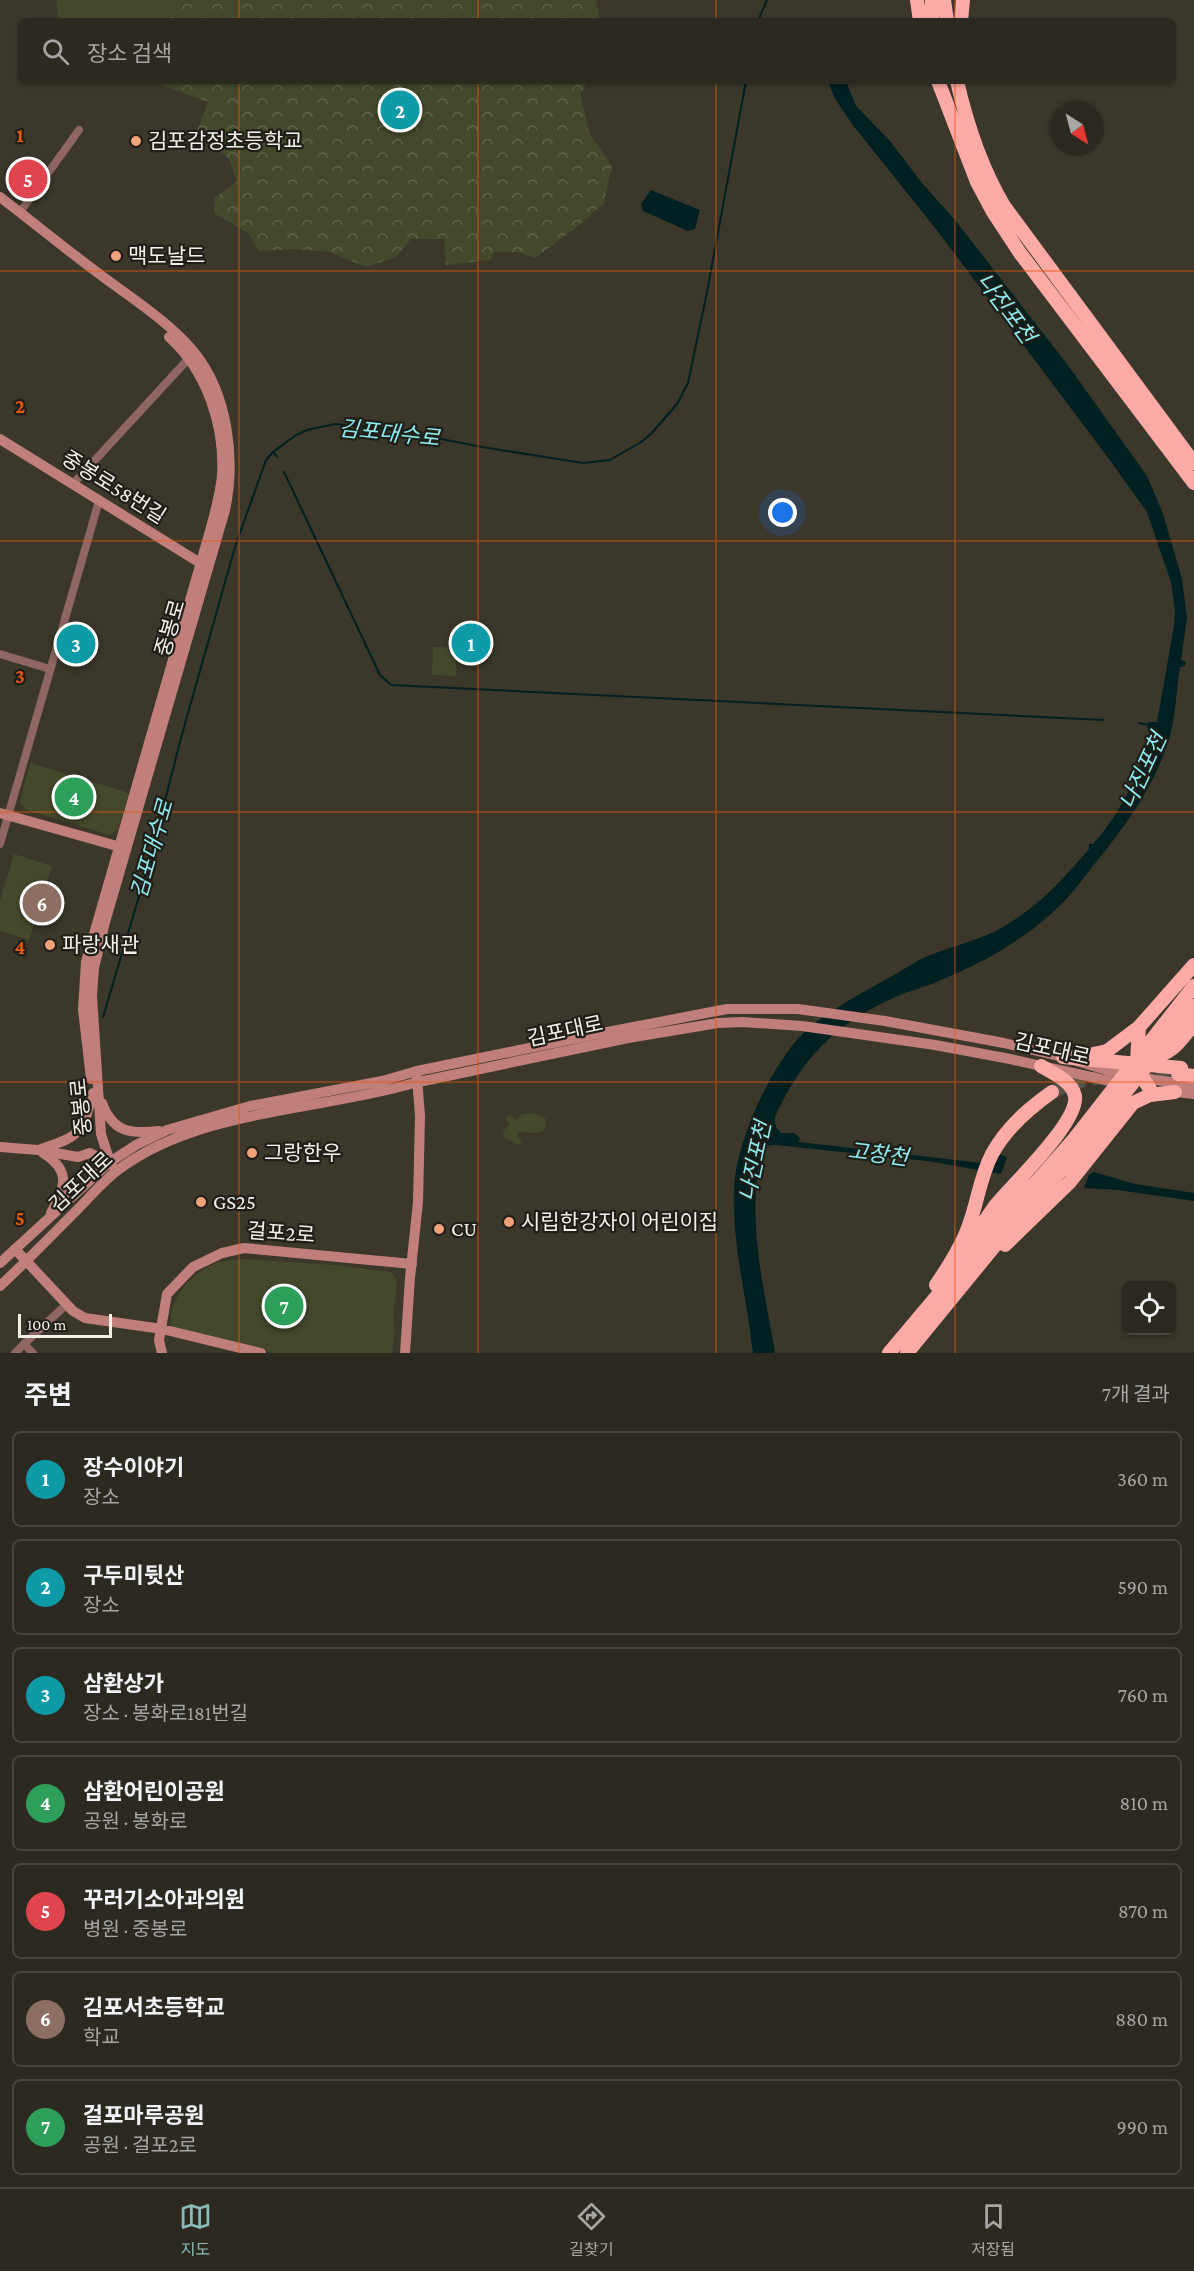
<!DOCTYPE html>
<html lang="ko">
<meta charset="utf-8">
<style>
body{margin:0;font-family:"Crimson Pro","Noto Sans KR",serif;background:#38352d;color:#f1f3f6}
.controls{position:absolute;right:18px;bottom:18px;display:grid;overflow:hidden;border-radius:9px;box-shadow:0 2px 4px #0004}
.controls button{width:54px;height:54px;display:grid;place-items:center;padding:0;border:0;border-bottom:2px solid #48453e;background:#2c2920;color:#f1f3f6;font:30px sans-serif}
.compass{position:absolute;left:1050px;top:102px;width:54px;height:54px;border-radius:50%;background:#2c2920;box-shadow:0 2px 4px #0004;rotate:144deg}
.scale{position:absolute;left:18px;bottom:15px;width:94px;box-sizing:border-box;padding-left:6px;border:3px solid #f2f0e8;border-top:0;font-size:16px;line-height:21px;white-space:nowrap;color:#f2f0e8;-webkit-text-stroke:4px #201e18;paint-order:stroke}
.you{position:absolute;left:783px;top:513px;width:21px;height:21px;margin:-15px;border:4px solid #fff;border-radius:50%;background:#1a73e8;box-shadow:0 0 0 9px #1a73e833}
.badge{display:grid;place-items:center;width:39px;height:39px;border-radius:50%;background:#8bbbb9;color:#fff;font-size:20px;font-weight:700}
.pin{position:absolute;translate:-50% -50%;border:3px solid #fff;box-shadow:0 2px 6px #0006}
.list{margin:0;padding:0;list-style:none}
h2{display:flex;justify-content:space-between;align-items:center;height:78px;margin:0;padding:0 24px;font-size:26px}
h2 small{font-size:20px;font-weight:400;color:#a6a6a5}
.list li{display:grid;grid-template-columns:39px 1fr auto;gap:18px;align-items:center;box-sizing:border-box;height:96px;margin:0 12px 12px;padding:0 12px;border:2px solid #48453e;border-radius:9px}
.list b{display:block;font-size:22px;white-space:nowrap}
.list p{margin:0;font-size:20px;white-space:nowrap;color:#a6a6a5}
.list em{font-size:20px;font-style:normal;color:#a6a6a5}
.icon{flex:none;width:33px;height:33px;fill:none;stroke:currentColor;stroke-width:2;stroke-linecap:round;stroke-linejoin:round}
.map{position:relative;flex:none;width:1194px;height:1353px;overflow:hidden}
.search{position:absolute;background:#2c2920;box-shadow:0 2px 4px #0004;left:18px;right:18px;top:18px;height:66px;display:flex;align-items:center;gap:15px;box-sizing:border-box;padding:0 21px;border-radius:9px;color:#a6a6a5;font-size:22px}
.sheet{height:834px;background:#2c2920}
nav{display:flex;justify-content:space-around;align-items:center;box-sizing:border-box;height:84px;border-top:2px solid #48453e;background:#2c2920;font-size:16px;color:#a6a6a5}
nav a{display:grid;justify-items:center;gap:3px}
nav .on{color:#8bbbb9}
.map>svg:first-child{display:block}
</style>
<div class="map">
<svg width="1194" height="1353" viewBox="0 0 1194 1353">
<defs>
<pattern id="forest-crowns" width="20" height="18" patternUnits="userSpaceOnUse" patternTransform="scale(1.5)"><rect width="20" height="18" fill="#45492c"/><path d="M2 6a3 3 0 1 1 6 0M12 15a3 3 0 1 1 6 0" fill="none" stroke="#60644b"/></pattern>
</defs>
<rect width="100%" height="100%" fill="#3b372a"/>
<!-- forest -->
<path fill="url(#forest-crowns)" d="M 167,0 L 596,0 L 600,21 L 162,21 Z
M 151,81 L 589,81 L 580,93 L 589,133 L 612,166 L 604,203 L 577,227 L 535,258 L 517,252 L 494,252 L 490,260 L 446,265 L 444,239 L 411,239 L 396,257 L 366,267 L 330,252 L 294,249 L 259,251 L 249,234 L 214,213 L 214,198 L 237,181 L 229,159 L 196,134 L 208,102 Z"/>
<!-- green -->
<path fill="#45492c" d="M 56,0 L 167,0 L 162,21 L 59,21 Z
M 433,647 L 457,648 L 456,676 L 432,675 Z
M 30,763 L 129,793 L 118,829 L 110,835 L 24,809 L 20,802 Z
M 14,854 L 52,866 L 29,940 L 0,931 L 0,901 Z
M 535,1113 L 546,1119 L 545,1130 L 536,1133 L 517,1132 L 517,1136 L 522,1144 L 516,1144 L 504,1137 L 503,1131 L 510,1125 L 506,1120 L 507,1116 L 510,1115 L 516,1120 L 522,1114 Z
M 244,1259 L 334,1265 L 391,1272 L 396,1279 L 397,1285 L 393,1316 L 395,1331 L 392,1353 L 273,1353 L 172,1328 C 165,1301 193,1271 217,1263 C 226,1260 235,1260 244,1259 Z"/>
<!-- water -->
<path fill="#012021" d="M 828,81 L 846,81 L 856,106 L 890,141 L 921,182 L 955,220 L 1067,364 L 1147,476 L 1163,514 L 1182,579 L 1187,618 L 1181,660 L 1186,662 L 1185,666 L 1180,667 C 1176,691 1176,716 1169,739 C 1154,788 1124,828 1092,867 C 1080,883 1068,899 1053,912 C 1034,930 1009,946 986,959 C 969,968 950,976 932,984 C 921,988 909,991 898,996 C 837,1022 802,1057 775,1117 C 774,1124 776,1128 781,1133 L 794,1133 L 800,1138 L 799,1142 L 982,1163 L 999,1154 L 1007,1157 L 1001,1174 L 928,1161 L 776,1145 C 771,1145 767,1145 764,1148 C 759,1153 759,1164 758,1170 C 749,1232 765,1292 775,1353 L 753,1353 C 747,1299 732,1245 734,1190 C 735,1146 767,1075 796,1041 C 818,1015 864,992 894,975 C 903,970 912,964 921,959 C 945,948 970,943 994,932 C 1033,912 1061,882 1089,849 L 1089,844 L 1093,844 C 1122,812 1139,773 1152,733 L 1147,728 L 1148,722 L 1157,722 L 1174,626 L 1175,611 L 1171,582 L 1147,512 L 1109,459 L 939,233 L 852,124 L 834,97 Z
M 651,190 L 700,210 L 695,229 L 688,231 L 643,211 L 641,204 Z
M 1094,1172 L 1135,1184 L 1194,1193 L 1194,1201 L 1118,1190 L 1084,1188 L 1089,1175 Z"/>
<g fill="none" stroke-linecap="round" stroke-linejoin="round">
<!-- stream -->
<path stroke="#012021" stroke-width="2" d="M 758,21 L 767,0
M 273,452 L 277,457
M 284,472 L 380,675 L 391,685 L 1103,720
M 1139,723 L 1148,725
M 103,1017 L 149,863 L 181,738 L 235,547 L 266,460 L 273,452 L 296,435 L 307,430 L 335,424 L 390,429 L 482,447 L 583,463 L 610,460 L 641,442 L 651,434 L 677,404 L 688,383 L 707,292 L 746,81"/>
<!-- highway-tunnel -->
<path stroke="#565346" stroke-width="14" stroke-dasharray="14 7" stroke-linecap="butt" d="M 1135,1075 L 1178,1074
M 1052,1092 L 1071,1083 L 1101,1077"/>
<!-- street -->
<path stroke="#8f6663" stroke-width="8" d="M 20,212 L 79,130
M 73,484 L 191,356
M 0,654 L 50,669
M 0,844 L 99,501
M 24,1344 L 67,1304
M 15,1353 L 24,1344 L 33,1353"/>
<!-- secondary -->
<path stroke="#c07f7b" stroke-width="10" d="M 0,197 C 34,223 67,250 102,276 C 133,299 169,322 194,352 C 228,394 236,459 225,510 L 105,922 L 94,968 L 92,996 L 101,1134 L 110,1162
M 0,439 L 205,566
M 0,813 L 124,848
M 91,1079 L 83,1009 L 86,962 L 210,531 C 215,513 220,495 222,476 C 225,426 207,371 169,337
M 1168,1091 L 1194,1094
M 102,1103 C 113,1133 131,1134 159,1131
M 0,1147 L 38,1150 L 78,1157 L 90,1153 L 112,1165
M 41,1149 C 81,1136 82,1133 93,1093
M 43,1153 C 72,1171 65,1188 51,1213
M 15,1249 L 73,1311 L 85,1318 L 162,1329 L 261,1353
M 0,1263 L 110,1162 L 136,1145 L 167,1130 L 250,1106 L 382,1081 L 417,1071 L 597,1034 L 727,1009 L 798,1009 L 885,1021 L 1004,1043 L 1063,1057 L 1107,1070 L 1155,1080 L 1194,1085
M 0,1286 C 26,1262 50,1237 75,1212 C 89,1198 102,1182 118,1170 C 199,1109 319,1111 414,1083 L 628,1038 L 718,1023 L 743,1022 L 802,1026 L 935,1045 L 1010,1059 L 1123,1084
M 162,1353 L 159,1340 L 167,1294 L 193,1267 L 222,1253 L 244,1248 L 412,1264
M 405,1353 L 410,1278 L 418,1202 L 420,1116 L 417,1078"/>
<!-- highway -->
<path stroke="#fbaaa5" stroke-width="14" d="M 917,0 L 920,21
M 932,0 L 932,21
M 944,0 L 947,21
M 961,21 L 963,0
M 938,81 L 977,182 L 993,212 L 1020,253 L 1194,483
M 957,81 C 967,125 981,167 1004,206 L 1194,463
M 1089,1055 L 1107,1051 L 1139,1027
M 1152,1056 C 1172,1056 1182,1038 1194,1024
M 1063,1057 L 1181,1068
M 1178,1074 L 1194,1076
M 1150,1089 L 1142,1077 L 1137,1061 L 1139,1027 L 1194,965
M 1005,1245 L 1070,1182 L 1133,1103 L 1150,1095 L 1175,1092
M 967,1248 C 976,1234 985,1220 995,1206 C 1013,1184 1079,1122 1075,1096 C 1072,1081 1053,1073 1041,1066
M 936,1285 C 949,1266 962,1246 969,1225 C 978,1201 980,1177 992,1154 C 1006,1128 1028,1109 1052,1092
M 889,1353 L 1017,1201 L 1038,1180 L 1074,1139 L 1194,986
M 907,1353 L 1024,1210 L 1074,1157 L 1194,1006"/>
</g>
<!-- grid -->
<path fill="none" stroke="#e8590c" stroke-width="1.5" stroke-opacity="0.55" d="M 239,0 L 239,21M 478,0 L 478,21M 716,0 L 716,21M 955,0 L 955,21M 239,81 L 239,1353M 478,81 L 478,1353M 716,81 L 716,1353M 955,81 L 955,1353M 0,271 L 1194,271M 0,541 L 1194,541M 0,812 L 1194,812M 0,1082 L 1194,1082"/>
<!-- markers -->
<g fill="#f0a279" stroke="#201e18" stroke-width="2">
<circle cx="136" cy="141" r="6"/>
<circle cx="116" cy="256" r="6"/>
<circle cx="50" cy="945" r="6"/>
<circle cx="252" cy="1153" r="6"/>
<circle cx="201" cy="1202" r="6"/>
<circle cx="509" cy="1222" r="6"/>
<circle cx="439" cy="1229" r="6"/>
</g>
<g text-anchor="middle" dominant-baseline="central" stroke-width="4.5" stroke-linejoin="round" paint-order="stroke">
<!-- poi labels -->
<g font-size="21" fill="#f2f0e8" stroke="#201e18" text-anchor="start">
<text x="148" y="141">김포감정초등학교</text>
<text x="128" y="256">맥도날드</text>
<text x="62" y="945">파랑새관</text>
<text x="264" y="1153">그랑한우</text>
<text x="213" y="1202">GS25</text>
<text x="521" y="1222">시립한강자이 어린이집</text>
<text x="451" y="1229">CU</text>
</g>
<!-- street labels -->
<g font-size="21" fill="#f2f0e8" stroke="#201e18">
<text transform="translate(114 487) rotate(32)">중봉로58번길</text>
<text transform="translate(170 628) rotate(-74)">중봉로</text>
<text transform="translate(565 1031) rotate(-12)">김포대로</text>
<text transform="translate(1052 1049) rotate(13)">김포대로</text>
<text transform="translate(81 1107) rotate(-96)">중봉로</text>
<text transform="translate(81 1182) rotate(-43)">김포대로</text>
<text transform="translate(281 1233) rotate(4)">걸포2로</text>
</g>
<!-- water labels -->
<g font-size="22" font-style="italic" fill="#8eecf0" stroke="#201e18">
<text transform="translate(1006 308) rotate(53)">나진포천</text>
<text transform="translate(389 433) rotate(6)">김포대수로</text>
<text transform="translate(1143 771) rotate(-65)">나진포천</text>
<text transform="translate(152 849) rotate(-74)">김포대수로</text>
<text transform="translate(878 1154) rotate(7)">고창천</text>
<text transform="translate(755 1161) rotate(-78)">나진포천</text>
</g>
</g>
<g font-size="20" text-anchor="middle" font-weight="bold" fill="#e8590c" stroke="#201e18" stroke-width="4.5" stroke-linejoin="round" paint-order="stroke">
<text x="20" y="142">1</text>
<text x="20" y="413">2</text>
<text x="20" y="683">3</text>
<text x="20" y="954">4</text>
<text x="20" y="1225">5</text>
</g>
</svg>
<div class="controls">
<button><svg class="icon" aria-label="locate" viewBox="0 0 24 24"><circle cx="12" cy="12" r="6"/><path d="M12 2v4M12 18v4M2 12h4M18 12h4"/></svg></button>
</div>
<svg class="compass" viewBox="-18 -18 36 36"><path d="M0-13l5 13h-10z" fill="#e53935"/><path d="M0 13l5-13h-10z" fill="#a6a6a5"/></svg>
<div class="scale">100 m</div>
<div class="you"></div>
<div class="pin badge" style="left:471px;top:643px;background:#0f9aa8">1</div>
<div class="pin badge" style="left:400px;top:110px;background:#0f9aa8">2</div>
<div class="pin badge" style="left:76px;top:644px;background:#0f9aa8">3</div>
<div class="pin badge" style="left:74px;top:797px;background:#2e9e5b">4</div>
<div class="pin badge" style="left:28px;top:179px;background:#e0444e">5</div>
<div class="pin badge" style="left:42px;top:903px;background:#8d6e63">6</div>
<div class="pin badge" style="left:284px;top:1306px;background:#2e9e5b">7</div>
<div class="search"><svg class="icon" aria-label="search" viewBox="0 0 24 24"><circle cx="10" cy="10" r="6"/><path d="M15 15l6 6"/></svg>장소 검색</div>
</div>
<section class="sheet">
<h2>주변<small>7개 결과</small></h2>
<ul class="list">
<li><span class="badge" style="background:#0f9aa8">1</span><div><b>장수이야기</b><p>장소</p></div><em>360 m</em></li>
<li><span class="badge" style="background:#0f9aa8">2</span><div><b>구두미뒷산</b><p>장소</p></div><em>590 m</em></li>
<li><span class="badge" style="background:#0f9aa8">3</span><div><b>삼환상가</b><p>장소 · 봉화로181번길</p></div><em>760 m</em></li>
<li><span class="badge" style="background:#2e9e5b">4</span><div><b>삼환어린이공원</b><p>공원 · 봉화로</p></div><em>810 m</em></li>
<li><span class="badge" style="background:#e0444e">5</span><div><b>꾸러기소아과의원</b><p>병원 · 중봉로</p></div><em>870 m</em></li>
<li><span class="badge" style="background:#8d6e63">6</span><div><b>김포서초등학교</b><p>학교</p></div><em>880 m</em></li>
<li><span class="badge" style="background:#2e9e5b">7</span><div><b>걸포마루공원</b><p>공원 · 걸포2로</p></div><em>990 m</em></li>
</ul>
</section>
<nav>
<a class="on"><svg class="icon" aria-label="map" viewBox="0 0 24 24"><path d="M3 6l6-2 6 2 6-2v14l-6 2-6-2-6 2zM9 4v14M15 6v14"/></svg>지도</a>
<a><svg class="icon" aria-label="directions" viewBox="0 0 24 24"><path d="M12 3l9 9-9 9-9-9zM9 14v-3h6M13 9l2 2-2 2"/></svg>길찾기</a>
<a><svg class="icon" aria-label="saved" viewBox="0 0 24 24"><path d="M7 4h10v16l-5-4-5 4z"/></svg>저장됨</a>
</nav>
